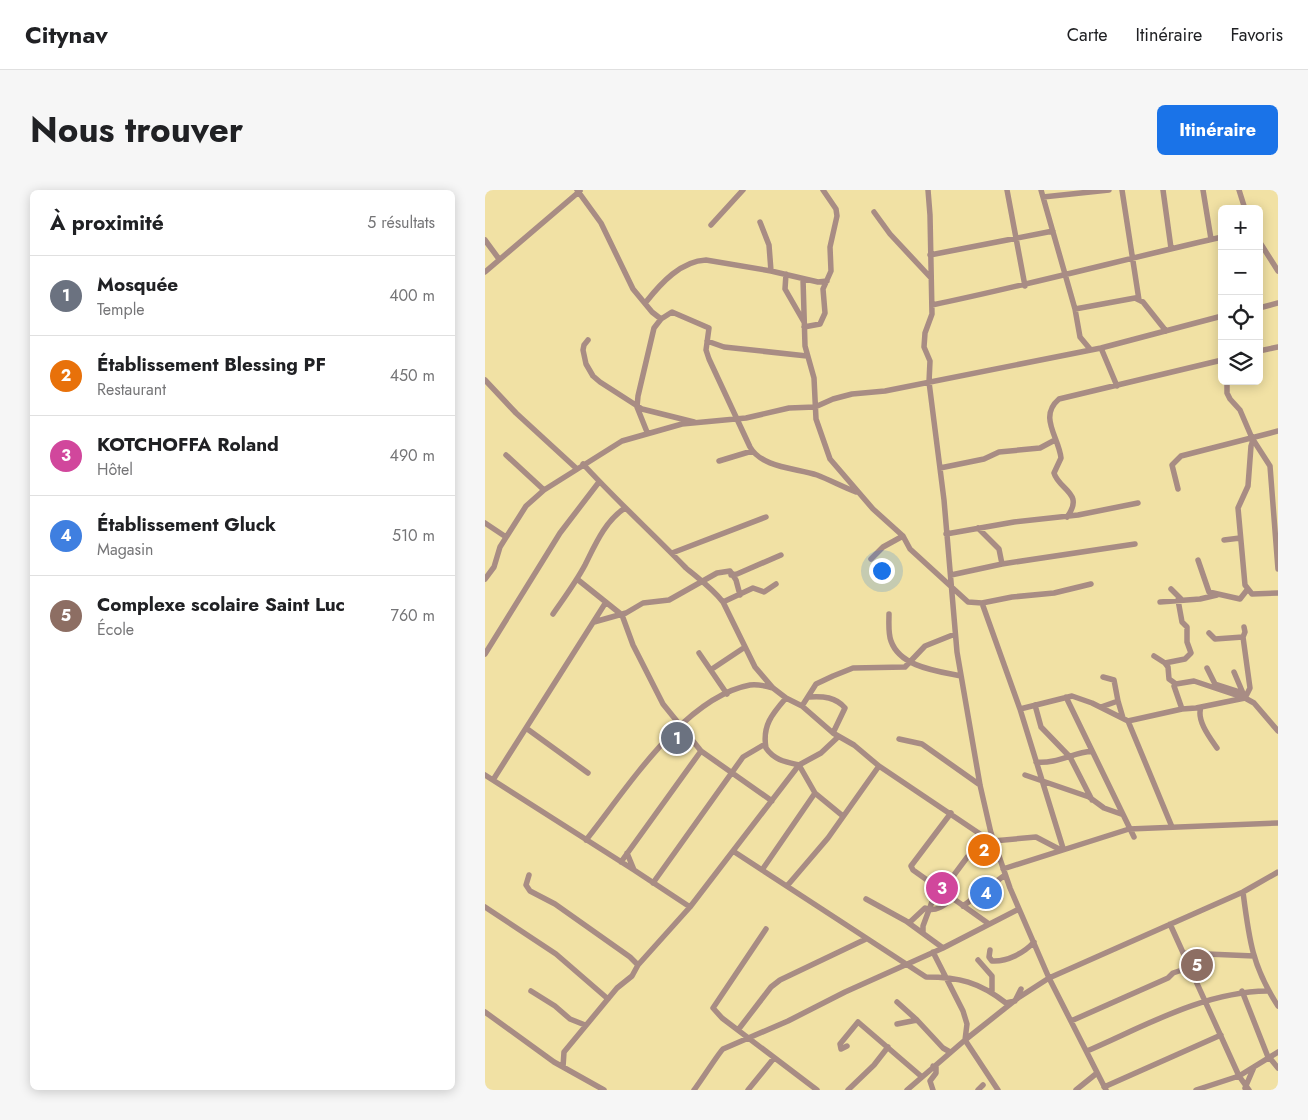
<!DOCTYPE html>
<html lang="fr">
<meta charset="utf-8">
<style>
body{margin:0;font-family:Jost,sans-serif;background:#f6f6f6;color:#202124}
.controls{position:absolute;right:15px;top:15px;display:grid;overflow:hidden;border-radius:8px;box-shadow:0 2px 12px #0003}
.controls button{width:45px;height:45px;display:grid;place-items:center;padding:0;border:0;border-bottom:1px solid #e0e0e0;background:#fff;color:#202124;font:25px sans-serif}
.you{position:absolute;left:396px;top:380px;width:18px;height:18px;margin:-12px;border:4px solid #fff;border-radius:50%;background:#1a73e8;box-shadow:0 0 0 8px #1a73e833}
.badge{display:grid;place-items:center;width:32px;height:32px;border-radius:50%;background:#1a73e8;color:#fff;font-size:16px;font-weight:700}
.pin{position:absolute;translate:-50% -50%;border:2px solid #fff;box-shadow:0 1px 5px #0006}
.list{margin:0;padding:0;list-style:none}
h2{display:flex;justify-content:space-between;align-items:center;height:65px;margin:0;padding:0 20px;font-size:21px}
h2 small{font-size:16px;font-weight:400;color:#757577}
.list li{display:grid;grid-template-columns:32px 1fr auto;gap:15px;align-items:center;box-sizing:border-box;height:80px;padding:0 20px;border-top:1px solid #e0e0e0}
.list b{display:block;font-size:19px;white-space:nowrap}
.list p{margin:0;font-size:16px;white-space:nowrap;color:#757577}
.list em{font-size:16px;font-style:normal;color:#757577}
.icon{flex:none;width:28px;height:28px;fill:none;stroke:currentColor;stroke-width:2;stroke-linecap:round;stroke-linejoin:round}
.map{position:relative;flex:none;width:793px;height:900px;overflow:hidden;border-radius:8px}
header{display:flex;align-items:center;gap:30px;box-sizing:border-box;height:70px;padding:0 25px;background:#fff;border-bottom:1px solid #e0e0e0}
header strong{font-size:24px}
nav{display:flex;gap:28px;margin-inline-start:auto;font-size:18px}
.intro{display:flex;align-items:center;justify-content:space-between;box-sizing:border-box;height:120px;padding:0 30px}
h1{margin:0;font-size:35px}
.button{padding:12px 22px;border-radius:8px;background:#1a73e8;color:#fff;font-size:18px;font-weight:700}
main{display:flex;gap:30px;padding:0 30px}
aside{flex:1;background:#fff;border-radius:8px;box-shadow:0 2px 12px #0003}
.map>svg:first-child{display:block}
</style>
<header>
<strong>Citynav</strong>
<nav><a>Carte</a><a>Itinéraire</a><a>Favoris</a></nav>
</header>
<div class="intro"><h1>Nous trouver</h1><a class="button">Itinéraire</a></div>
<main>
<aside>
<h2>À proximité<small>5 résultats</small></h2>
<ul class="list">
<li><span class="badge" style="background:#6b7280">1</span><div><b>Mosquée</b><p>Temple</p></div><em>400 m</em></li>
<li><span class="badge" style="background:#e8710a">2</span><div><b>Établissement Blessing PF</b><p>Restaurant</p></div><em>450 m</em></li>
<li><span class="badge" style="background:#d1479c">3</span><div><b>KOTCHOFFA Roland</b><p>Hôtel</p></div><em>490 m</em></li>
<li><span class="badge" style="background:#3f7fe0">4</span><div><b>Établissement Gluck</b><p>Magasin</p></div><em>510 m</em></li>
<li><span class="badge" style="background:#8d6e63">5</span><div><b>Complexe scolaire Saint Luc</b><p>École</p></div><em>760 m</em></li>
</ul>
</aside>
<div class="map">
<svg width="793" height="900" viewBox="0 0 793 900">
<rect width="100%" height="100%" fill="#f1e1a4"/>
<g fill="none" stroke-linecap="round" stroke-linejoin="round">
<!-- street -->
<path stroke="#a88c84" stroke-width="5.5" d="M 92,0 L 116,33 L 148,99 L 167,122 L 176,129 L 169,138 L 153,206 L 152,217 L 162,242
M 443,0 L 445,25 L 447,124 L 440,143 L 439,157 L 445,171 L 444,192 L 459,310 L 472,462 L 495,595 L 506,643 L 525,698 L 564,788 L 621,900
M 522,0 L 540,96
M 556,0 L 590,119 L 595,147 L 605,159
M 637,0 L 654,110
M 678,0 L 686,58
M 718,0 L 726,49
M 754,0 L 760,19
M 558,7 L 624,0
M 389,22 L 405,44 L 446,88
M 275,32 L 284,55 L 286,81
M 226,35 L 258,0
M 0,50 L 14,69
M 774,51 L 793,81
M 445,65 L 568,41
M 0,82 L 95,1
M 301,84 L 300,99 L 319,132
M 318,89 L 320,156 L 329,188 L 331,229 L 345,269 L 388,319 L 418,346 L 425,359 L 483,412 L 497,413 L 527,407 L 569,403 L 606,394
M 161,112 C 176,93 196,71 221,70 L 286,81 L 333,92 L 342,91
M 447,115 C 544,95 640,69 737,47
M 774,118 L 793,113
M 590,119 L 650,108 L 658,112 L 681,141
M 176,129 L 187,122 L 224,138 L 221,160 L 224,169 L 265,257 C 277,278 311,278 332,285 C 345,290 358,297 371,302
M 319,137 L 335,134 L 340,123 L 338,99 L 346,81 L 345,57 L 352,26 L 351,19 L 338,0
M 103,150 L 99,155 L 98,160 L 101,174 L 108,186 L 115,192 L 157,219 L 209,232
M 222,151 L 239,157 L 322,166
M 616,158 L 632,196
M 774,161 L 793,157
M 0,190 L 31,223 L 92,279
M 742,191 L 742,203 L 745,209 L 755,220 L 767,248 L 785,276 L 793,379
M 768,250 L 766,256 L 763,296 L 753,318 L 760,395 L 767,404 L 793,403
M 21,265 L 59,300
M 234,271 L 267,261
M 98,274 C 131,310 167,343 201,378 C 214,389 227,398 238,412 L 270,477 L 288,498 L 301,508 L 317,516 L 348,543 L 369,555 L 394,576 L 498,646 L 508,651 L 551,647 L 574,659
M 455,278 L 499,269 L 514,262 L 555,258 L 570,250
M 693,299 L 687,275 L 696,266 L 793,241
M 582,327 C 600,303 574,300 569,283 L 576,268 C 574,247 553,227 574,209 L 737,170
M 0,333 L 21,347
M 493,338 L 514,359 L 517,374
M 461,344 L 529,332 L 593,325 L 653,313
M 739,350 L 755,348
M 187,363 L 281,327
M 386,369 L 398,357 L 418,346
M 713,370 L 724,402 L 755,409 L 762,400
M 246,385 L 252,384 L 296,365
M 466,385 L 517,374 L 650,354
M 0,389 L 9,377 L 15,357 L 41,316 L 59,300 L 137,251 L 197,234 L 261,228 L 304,218 L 330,217 L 348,209 L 367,204 L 400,201 L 616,158 L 737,126
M 92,389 L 137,425 L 148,455 L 178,514 L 216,561 L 287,611
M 686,399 L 697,410
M 238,412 L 268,398 L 279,402 L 291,394
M 675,412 L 715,409 L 732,405
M 497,413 L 535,519 L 578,658
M 68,424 C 79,408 91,392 100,375 C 110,355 120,331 140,318
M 404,424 C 404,433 403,443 406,451 C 415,477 452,481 476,486
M 109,432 L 141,423 L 158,413 L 184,410 L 232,383 L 245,381 L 251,390 L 255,405
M 724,443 L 730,449 L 758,447 L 765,498 L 760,508 L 749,482
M 758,447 L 760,442 L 759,437
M 214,463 L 242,504
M 0,464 L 75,343 L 114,292
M 669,466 L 680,473
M 722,478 L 730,494 L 758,503
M 227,479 L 260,457
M 618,487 L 629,490 L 633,511
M 691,494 L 709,491 L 760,508 L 769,513 L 793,541
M 691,494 L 684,489 L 683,477 L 680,473 L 700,469 L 706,463 L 702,452 L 702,437 L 697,432 L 693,410
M 324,507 C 338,506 351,507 360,518 L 348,543
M 581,507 L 649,647
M 301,508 C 287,524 277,536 281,558 C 289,570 301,572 314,575 L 336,563 L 353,547
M 550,515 L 556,537 L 585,567 L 607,610
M 317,516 L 331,494 L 348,486 L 368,478 L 420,477 L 440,456 L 470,444
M 616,517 L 633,511 L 638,528
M 716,517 C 711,530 725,548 732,558
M 535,519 L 587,506 L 607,513 L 643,531 L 687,637
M 697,519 L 711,518 L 760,508
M 643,531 L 697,519 L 689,496 L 691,494
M 41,538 L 103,583
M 414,549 L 437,554 L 495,595
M 551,572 C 572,574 587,563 607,561
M 0,585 L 149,680
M 540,585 L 604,607 L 619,618 L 636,624
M 8,590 L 121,412
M 466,623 L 426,676 L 428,680 L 504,734
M 101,650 C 141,600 199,507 265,495 C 272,494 281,496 288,498
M 248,661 L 441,787 C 474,787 494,792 521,813 L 530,811 L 536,799
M 142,663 L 149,680 L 205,717
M 136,672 L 216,561
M 518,679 L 644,639 L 793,633
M 277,680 L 330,603
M 44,685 L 41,695 L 45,701 L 70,714 L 145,767 L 153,775 L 147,786 L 132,798 L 79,862 L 78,877
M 168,693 L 258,567 L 280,554
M 302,696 L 343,648 L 394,576
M 758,702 C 764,749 767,776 793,816
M 381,709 L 421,731 L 458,758
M 478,716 L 520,685
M 0,717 L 71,764 L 123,809
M 424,733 L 440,718 C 450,723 460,715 467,709
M 685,734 L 754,886 L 764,900
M 281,739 L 228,818 L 237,828 L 332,900
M 438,743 L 438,736 L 451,701 L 457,701 L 498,646
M 505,760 L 504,767 L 507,771 C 522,772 539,763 549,752
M 448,762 L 478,821 L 482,834 L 480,850 L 513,900
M 699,763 L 769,766
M 493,770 L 507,786 L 507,801
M 153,775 L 205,717 L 314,575 L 330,603 L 358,626
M 46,801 L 70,816 L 85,829 L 100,835
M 757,801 L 783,867
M 412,812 L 432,830
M 0,822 L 69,872 L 119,900
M 586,831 L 683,788 L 688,783 L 706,777
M 412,834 L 432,830 L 458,858 L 465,862
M 253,840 L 286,797 L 295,790 L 381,749
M 362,856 L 356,859 L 355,854 L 373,832 L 437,887
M 602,861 C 660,836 718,802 782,801
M 784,867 L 793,878
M 619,897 L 736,845
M 760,898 L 769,877
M 209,900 C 214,894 235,861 238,859 L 303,831 L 360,802 L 458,758 L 534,719
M 263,900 L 289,868
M 363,900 L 389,875 L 403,857
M 422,900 L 480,850 L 533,808 L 564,788 L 758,702 L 793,682
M 448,900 L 445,891 L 451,883 L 451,877 L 448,876
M 493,900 L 498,895
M 591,900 L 612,883
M 711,900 L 754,886 L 793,862"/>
</g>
</svg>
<div class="controls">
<button>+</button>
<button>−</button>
<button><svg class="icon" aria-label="locate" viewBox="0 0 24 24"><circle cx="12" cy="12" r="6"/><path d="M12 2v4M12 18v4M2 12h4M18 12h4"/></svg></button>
<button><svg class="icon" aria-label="layers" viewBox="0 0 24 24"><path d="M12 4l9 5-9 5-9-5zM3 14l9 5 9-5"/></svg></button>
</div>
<div class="you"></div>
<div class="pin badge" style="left:192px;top:548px;background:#6b7280">1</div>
<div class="pin badge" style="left:499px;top:660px;background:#e8710a">2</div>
<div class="pin badge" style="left:457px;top:698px;background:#d1479c">3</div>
<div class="pin badge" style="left:501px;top:703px;background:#3f7fe0">4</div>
<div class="pin badge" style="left:712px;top:775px;background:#8d6e63">5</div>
</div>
</main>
